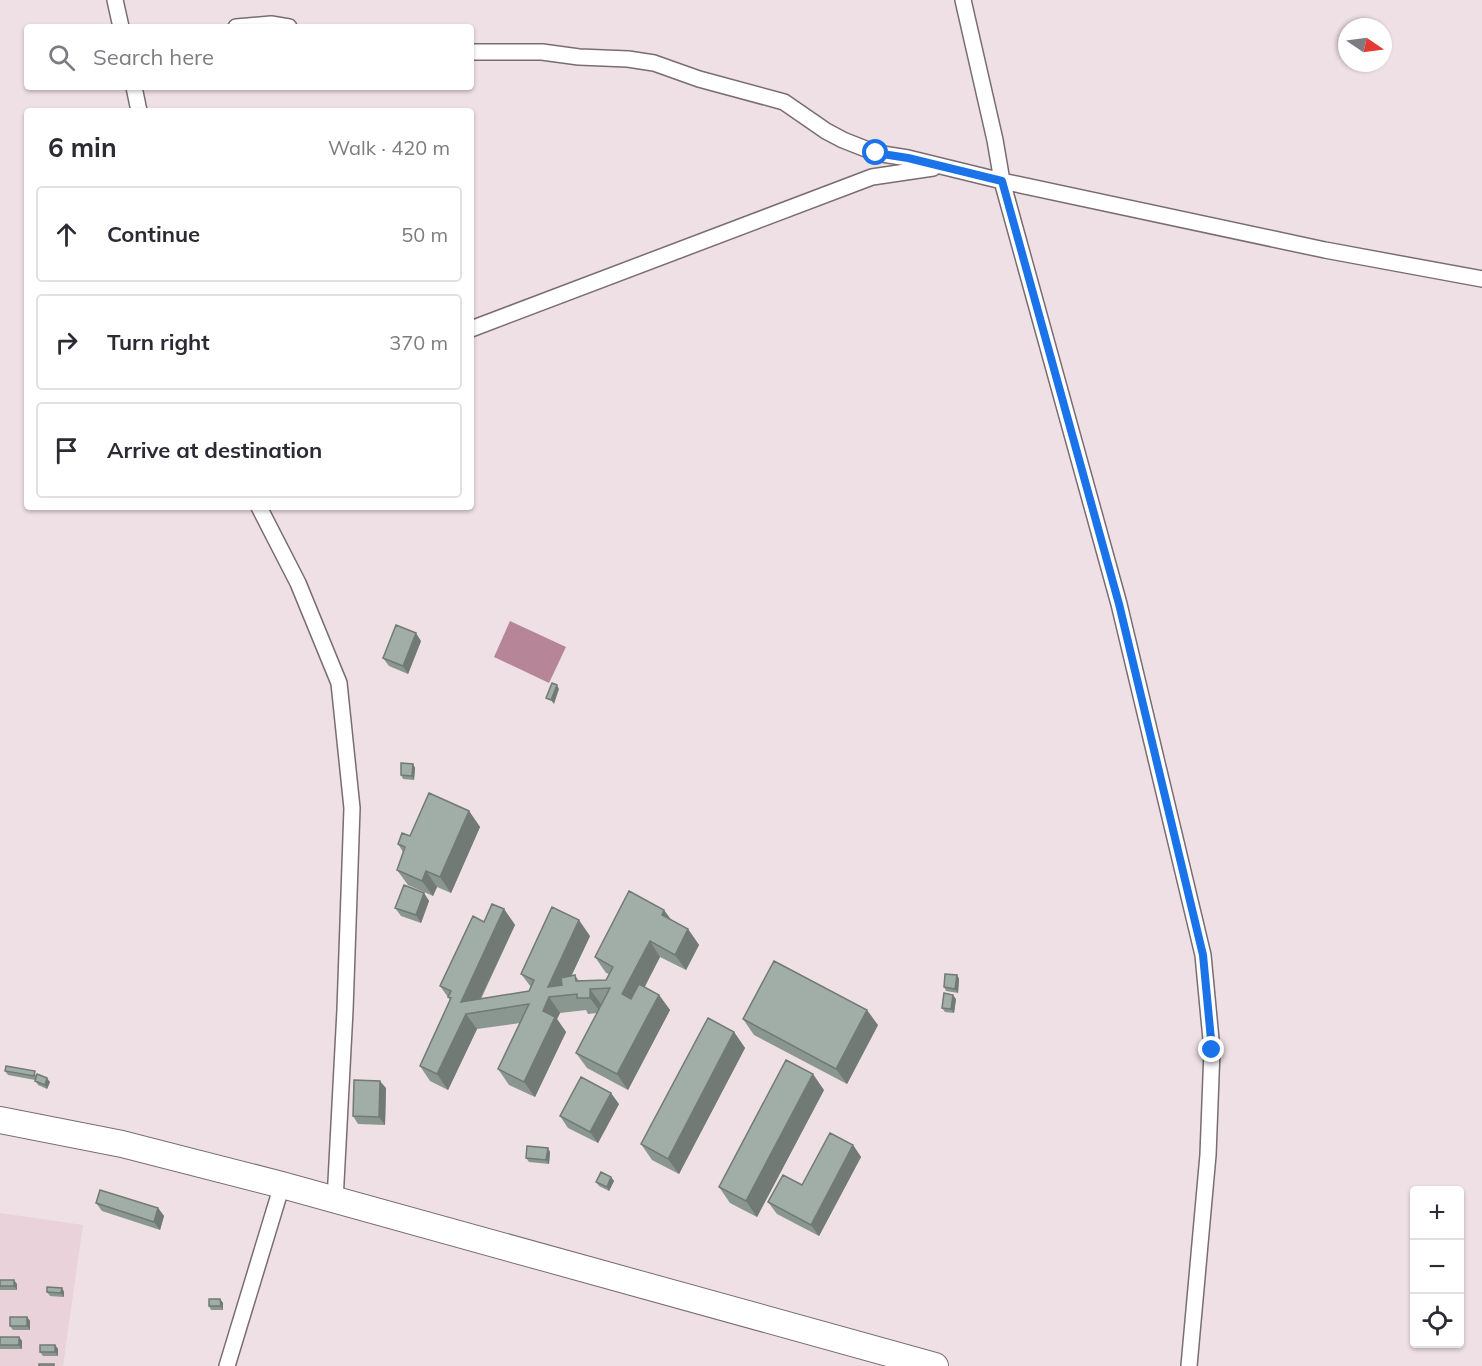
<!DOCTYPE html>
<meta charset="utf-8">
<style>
body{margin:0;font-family:Mulish,sans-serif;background:#f2f2f3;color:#2b2b33}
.controls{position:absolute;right:18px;bottom:18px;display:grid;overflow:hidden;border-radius:6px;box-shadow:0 2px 4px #0004}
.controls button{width:54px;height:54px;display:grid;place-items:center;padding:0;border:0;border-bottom:2px solid #e1e1e2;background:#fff;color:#2b2b33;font:30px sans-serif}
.compass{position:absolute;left:1338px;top:18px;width:54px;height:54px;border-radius:50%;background:#fff;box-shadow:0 2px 4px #0004;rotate:103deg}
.stop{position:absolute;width:18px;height:18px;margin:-14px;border:4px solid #1a73e8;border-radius:50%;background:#fff}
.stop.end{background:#1a73e8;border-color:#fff;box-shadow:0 2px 6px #0008}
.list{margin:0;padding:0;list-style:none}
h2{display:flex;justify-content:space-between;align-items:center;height:78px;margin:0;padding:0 24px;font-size:26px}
h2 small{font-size:20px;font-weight:400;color:#7c7c81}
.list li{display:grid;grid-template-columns:39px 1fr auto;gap:18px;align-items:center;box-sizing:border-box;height:96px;margin:0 12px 12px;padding:0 12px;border:2px solid #e1e1e2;border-radius:6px}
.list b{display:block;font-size:22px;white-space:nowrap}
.list em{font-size:20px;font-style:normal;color:#7c7c81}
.icon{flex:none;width:33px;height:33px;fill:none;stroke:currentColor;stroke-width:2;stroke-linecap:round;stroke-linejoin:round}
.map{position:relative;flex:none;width:1482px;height:1366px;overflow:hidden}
.search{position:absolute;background:#fff;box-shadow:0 2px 4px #0004;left:24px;top:24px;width:450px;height:66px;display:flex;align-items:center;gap:15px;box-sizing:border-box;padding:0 21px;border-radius:6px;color:#7c7c81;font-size:22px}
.panel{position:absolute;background:#fff;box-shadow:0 2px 4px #0004;left:24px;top:108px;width:450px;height:402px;border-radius:6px}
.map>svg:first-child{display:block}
</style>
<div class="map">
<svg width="1482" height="1366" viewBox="0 0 1482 1366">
<rect width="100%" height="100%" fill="#efe0e5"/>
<!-- built -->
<path fill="#e9d2da" d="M 0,1213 L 83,1225 L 63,1366 L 0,1366 Z"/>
<!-- water -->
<path fill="#b68698" d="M 510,621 L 566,647 L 549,683 L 494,657 Z"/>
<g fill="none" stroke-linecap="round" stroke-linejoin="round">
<!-- minor casing -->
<g stroke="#796d71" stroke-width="18">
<path id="minor" d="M 115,0 L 121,27
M 963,0 L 995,140 L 1002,181 L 1119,604 L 1203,955 L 1212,1050 L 1208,1155 L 1189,1366
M 236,27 L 271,24 L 289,27
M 471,52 L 542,52 L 579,57 L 628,59 L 654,63 L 699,79 L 784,102 L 826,131 L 843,140 L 876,153 L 908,158 L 1002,181 L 1325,250 L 1482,279
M 134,87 L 139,111
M 471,329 L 872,177 L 933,168
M 259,507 L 298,583 L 339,683 L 352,808 L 345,1010 L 335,1201
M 227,1366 L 282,1185"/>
</g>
<!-- trunk casing -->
<g stroke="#796d71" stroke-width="28">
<path id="trunk" d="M 0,1120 L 122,1144 L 282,1185 L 935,1366"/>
</g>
<!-- minor -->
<use href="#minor" stroke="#fff" stroke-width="15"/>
<!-- trunk -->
<use href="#trunk" stroke="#fff" stroke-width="26"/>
</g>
<!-- wall -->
<path fill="#8a9690" d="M 421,641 L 408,674 L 389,666 L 383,658 Z
M 413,764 L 415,768 L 414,780 L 403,779 L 401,775 Z
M 469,811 L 480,827 L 451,893 L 437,887 L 433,896 L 408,885 L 397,870 L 403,852 L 398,844 L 410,836 Z
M 424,893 L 429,901 L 421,923 L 401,916 L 395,908 Z
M 504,909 L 515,925 L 481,999 L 529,991 L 531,987 L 521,974 L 590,936 L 571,976 L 575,975 L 579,981 L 606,980 L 609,974 L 606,973 L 595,957 L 671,920 L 688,929 L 699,945 L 686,970 L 660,957 L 644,987 L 659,995 L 670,1010 L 628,1090 L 587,1068 L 576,1053 L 597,1013 L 588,1014 L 586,1010 L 560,1013 L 557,1019 L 566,1032 L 535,1097 L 509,1085 L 498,1069 L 520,1023 L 477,1029 L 448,1090 L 430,1081 L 420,1066 L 450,1000 L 440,986 L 484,922 Z
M 957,975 L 959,979 L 958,993 L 946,991 L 944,987 Z
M 956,999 L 954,1013 L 945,1012 L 942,1008 Z
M 743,1019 L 878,1025 L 847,1084 L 754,1035 Z
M 734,1032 L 745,1048 L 679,1174 L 652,1160 L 641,1144 Z
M 5,1071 L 38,1075 L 50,1082 L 47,1089 L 38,1085 L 35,1080 L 8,1075 Z
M 386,1088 L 385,1125 L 358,1124 L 353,1116 Z
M 824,1090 L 757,1217 L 730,1203 L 719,1187 Z
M 619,1104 L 598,1143 L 568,1128 L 560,1116 Z
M 853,1145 L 861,1157 L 819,1236 L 777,1214 L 768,1202 L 802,1185 Z
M 550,1152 L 549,1164 L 529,1162 L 526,1158 Z
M 611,1177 L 614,1181 L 609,1191 L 599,1186 L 596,1182 Z
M 96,1203 L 158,1208 L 164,1216 L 160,1230 L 102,1211 Z
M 0,1280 L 17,1284 L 17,1290 L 0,1290 Z
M 62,1288 L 64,1292 L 64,1297 L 50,1296 L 47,1292 Z
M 220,1299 L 223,1303 L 223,1310 L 211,1310 L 209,1306 Z
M 27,1317 L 30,1321 L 30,1330 L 13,1330 L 10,1326 Z
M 0,1337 L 19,1337 L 22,1341 L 22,1349 L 0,1349 Z
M 55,1345 L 58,1349 L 58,1356 L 43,1356 L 40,1352 Z"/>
<!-- shaded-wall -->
<path fill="#717a75" d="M 416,633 L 421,641 L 408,674 L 403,666 Z
M 557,685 L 559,689 L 554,704 L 551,700 Z
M 413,764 L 415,768 L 414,780 L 412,776 Z
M 469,811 L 480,827 L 451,893 L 440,877 Z
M 426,871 L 437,887 L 433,896 L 422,881 Z
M 424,893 L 429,901 L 421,923 L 416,915 Z
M 504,909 L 515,925 L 474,1012 L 461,1002 Z
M 664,910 L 675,925 L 662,915 Z
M 579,920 L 590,936 L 562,996 L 548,987 Z
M 688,929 L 699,945 L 686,970 L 675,955 Z
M 650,941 L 660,957 L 633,1010 L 622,994 Z
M 957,975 L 959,979 L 958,993 L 955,989 Z
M 590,989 L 601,1004 L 601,1013 L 590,998 Z
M 659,995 L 670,1010 L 628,1090 L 617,1074 Z
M 953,995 L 956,999 L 954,1013 L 951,1009 Z
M 549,997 L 560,1013 L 557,1019 L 566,1032 L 535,1097 L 524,1082 L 543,1011 Z
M 867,1010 L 878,1025 L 847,1084 L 836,1069 Z
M 466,1014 L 477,1029 L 448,1090 L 437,1074 Z
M 734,1032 L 745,1048 L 679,1174 L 668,1159 Z
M 813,1074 L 824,1090 L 757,1217 L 746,1201 Z
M 47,1078 L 50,1082 L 47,1089 L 45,1085 Z
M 380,1081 L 386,1088 L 385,1125 L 379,1117 Z
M 611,1093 L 619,1104 L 598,1143 L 590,1132 Z
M 853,1145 L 861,1157 L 819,1236 L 811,1225 Z
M 548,1148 L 550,1152 L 549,1164 L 546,1160 Z
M 611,1177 L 614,1181 L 609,1191 L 607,1187 Z
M 158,1208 L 164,1216 L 160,1230 L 154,1222 Z
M 14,1280 L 17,1284 L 17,1290 L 14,1286 Z
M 62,1288 L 64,1292 L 64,1297 L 61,1293 Z
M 220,1299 L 223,1303 L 223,1310 L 221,1306 Z
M 27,1317 L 30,1321 L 30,1330 L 27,1326 Z
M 19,1337 L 22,1341 L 22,1349 L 19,1345 Z
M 55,1345 L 58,1349 L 58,1356 L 55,1352 Z"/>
<!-- building -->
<path fill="#a1aea7" stroke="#717a75" stroke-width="1.5" d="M 396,625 L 416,633 L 403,666 L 383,658 Z
M 552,683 L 557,685 L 551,700 L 546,698 Z
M 401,763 L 413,764 L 412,776 L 401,775 Z
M 429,793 L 469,811 L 440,877 L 426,871 L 422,881 L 397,870 L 405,847 L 398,844 L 402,833 L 410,836 Z
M 404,885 L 424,893 L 416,915 L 395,908 Z
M 629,891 L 664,910 L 662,915 L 688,929 L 675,955 L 650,941 L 622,994 L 631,999 L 639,984 L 659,995 L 617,1074 L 576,1053 L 610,988 L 590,989 L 590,998 L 577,998 L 577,994 L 549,997 L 543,1011 L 555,1017 L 524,1082 L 498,1069 L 529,1004 L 466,1014 L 437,1074 L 420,1066 L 451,998 L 448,997 L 451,991 L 440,986 L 473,916 L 484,922 L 492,904 L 504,909 L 461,1002 L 529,991 L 534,980 L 521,974 L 552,907 L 579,920 L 548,987 L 562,985 L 561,978 L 575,975 L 576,981 L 606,980 L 613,967 L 595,957 Z
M 774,961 L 867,1010 L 836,1069 L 743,1019 Z
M 945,974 L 957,975 L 955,989 L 944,987 Z
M 944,993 L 953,995 L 951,1009 L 942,1008 Z
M 708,1018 L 734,1032 L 668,1159 L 641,1144 Z
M 786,1060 L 813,1074 L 746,1201 L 719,1187 Z
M 6,1066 L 35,1071 L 34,1076 L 5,1071 Z
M 37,1074 L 47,1078 L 45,1085 L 35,1081 Z
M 581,1077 L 611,1093 L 590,1132 L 560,1116 Z
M 354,1080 L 380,1081 L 379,1117 L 353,1116 Z
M 830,1133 L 853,1145 L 811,1225 L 768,1202 L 783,1175 L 802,1185 Z
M 527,1146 L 548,1148 L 546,1160 L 526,1158 Z
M 601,1172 L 611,1177 L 607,1187 L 596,1182 Z
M 100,1190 L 158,1208 L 154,1222 L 96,1203 Z
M 0,1280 L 14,1280 L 14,1286 L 0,1286 Z
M 47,1287 L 62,1288 L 61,1293 L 47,1292 Z
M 209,1299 L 220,1299 L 221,1306 L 209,1306 Z
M 10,1317 L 27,1317 L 27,1326 L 10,1326 Z
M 0,1337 L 19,1337 L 19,1345 L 0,1345 Z
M 40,1345 L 55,1345 L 55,1352 L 40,1352 Z
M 39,1364 L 54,1364 L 54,1366 L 39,1366 Z"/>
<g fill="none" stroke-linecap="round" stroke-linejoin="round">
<!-- route -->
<path stroke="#1a73e8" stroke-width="8" d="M 876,153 L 908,158 L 1002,181 L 1119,604 L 1203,955 L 1212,1050"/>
</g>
</svg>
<div class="controls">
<button>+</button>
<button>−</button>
<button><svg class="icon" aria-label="locate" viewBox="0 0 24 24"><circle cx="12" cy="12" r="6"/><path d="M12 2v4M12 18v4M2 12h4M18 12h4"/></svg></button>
</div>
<svg class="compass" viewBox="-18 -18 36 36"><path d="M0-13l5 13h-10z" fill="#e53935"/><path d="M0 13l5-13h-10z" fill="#7c7c81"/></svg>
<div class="stop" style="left:876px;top:153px"></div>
<div class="stop end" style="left:1212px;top:1050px"></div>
<div class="search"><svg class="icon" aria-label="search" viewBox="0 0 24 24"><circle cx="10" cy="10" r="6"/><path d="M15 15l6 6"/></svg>Search here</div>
<section class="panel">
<h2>6 min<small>Walk · 420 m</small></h2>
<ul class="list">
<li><svg class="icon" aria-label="ahead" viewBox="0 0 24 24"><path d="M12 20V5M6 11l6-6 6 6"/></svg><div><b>Continue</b></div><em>50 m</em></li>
<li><svg class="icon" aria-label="right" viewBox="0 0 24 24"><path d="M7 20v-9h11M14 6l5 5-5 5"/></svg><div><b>Turn right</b></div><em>370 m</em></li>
<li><svg class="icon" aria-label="arrive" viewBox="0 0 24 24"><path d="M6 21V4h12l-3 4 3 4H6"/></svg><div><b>Arrive at destination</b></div></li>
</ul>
</section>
</div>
